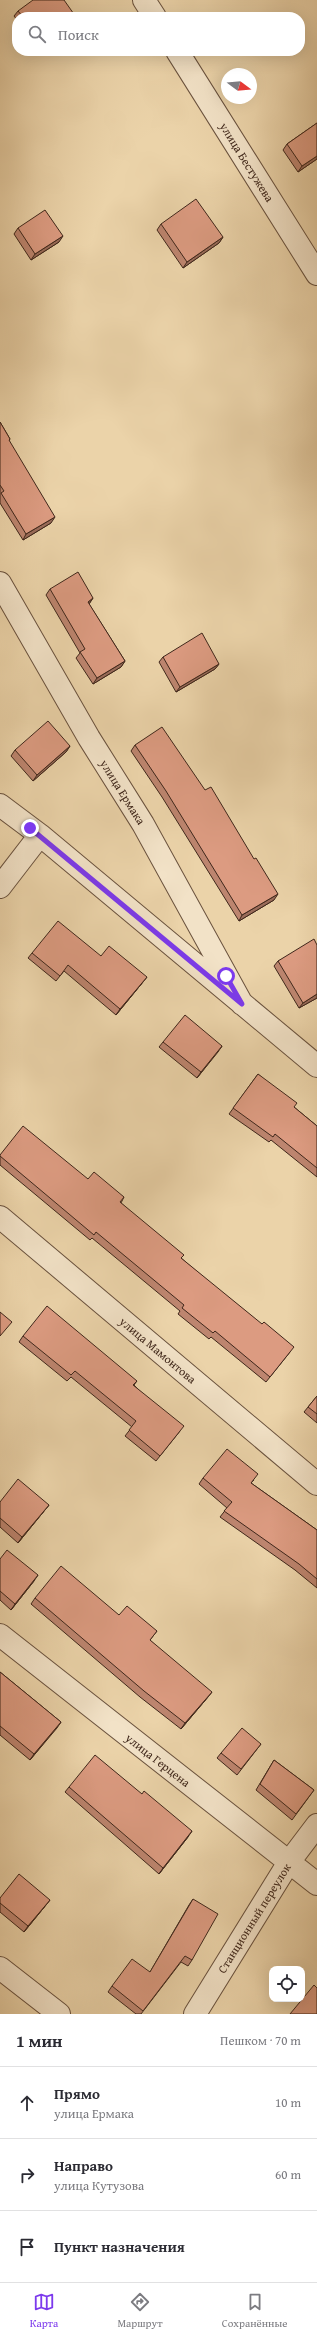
<!DOCTYPE html>
<html lang="ru">
<meta charset="utf-8">
<style>
body{margin:0;font-family:"Gentium Book Plus",serif;background:#f7f7f7;color:#2b2b33}
.controls{position:absolute;right:12px;bottom:12px;display:grid;overflow:hidden;border-radius:8px;box-shadow:0 4px 16px #0002}
.controls button{width:36px;height:36px;display:grid;place-items:center;padding:0;border:0;border-bottom:1px solid #e1e1e2;background:#fff;color:#2b2b33;font:20px sans-serif}
.compass{position:absolute;left:221px;top:68px;width:36px;height:36px;border-radius:50%;background:#fff;box-shadow:0 4px 16px #0002;rotate:106deg}
.stop{position:absolute;width:12px;height:12px;margin:-9px;border:3px solid #7c3aed;border-radius:50%;background:#fff}
.stop.end{background:#7c3aed;border-color:#fff;box-shadow:0 1px 4px #0008}
.list{margin:0;padding:0;list-style:none}
h2{display:flex;justify-content:space-between;align-items:center;height:52px;margin:0;padding:0 16px;font-size:17px}
h2 small{font-size:13px;font-weight:400;color:#7c7c81}
.list li{display:grid;grid-template-columns:26px 1fr auto;gap:12px;align-items:center;box-sizing:border-box;height:72px;padding:0 16px;border-top:1px solid #e1e1e2}
.list b{display:block;font-size:15px;white-space:nowrap}
.list p{margin:0;font-size:13px;white-space:nowrap;color:#7c7c81}
.list em{font-size:13px;font-style:normal;color:#7c7c81}
.icon{flex:none;width:22px;height:22px;fill:none;stroke:currentColor;stroke-width:2;stroke-linecap:round;stroke-linejoin:round}
.map{position:relative;flex:none;width:317px;height:2014px;overflow:hidden}
.search{position:absolute;background:#fff;box-shadow:0 4px 16px #0002;left:12px;right:12px;top:12px;height:44px;display:flex;align-items:center;gap:10px;box-sizing:border-box;padding:0 14px;border-radius:16px;color:#7c7c81;font-size:15px}
.sheet{height:268px;background:#fff}
nav{display:flex;justify-content:space-around;align-items:center;box-sizing:border-box;height:56px;border-top:1px solid #e1e1e2;background:#fff;font-size:11px;color:#7c7c81}
nav a{display:grid;justify-items:center;gap:2px}
nav .on{color:#7c3aed}
.map>svg:first-child{display:block}
</style>
<div class="map">
<svg width="317" height="2014" viewBox="0 0 317 2014">
<rect width="100%" height="100%" fill="#ebd3a9"/>
<filter id="stains"><feTurbulence type="fractalNoise" baseFrequency=".005" numOctaves="4"/><feColorMatrix values="0 0 0 0 .2 0 0 0 0 .09 0 0 0 0 .02 0 0 0 .5 -.17"/></filter>
<radialGradient id="worn" r=".72"><stop offset=".6" stop-color="#630" stop-opacity="0"/><stop offset="1" stop-color="#630" stop-opacity=".3"/></radialGradient>
<g fill="none" stroke-linecap="round" stroke-linejoin="round">
<!-- minor casing -->
<g stroke="#6a523e" stroke-width="24">
<path id="minor" d="M 144,0 L 155,17
M 177,51 L 317,274
M 0,583 L 89,738 L 143,824 L 242,1004
M 0,805 L 40,835 L 317,1066
M 0,887 L 40,835
M 0,1217 L 317,1484
M 0,1635 L 317,1884
M 0,1968 L 59,2014
M 195,2014 L 289,1862 L 317,1825"/>
</g>
<!-- minor -->
<use href="#minor" stroke="#f2e2c7" stroke-width="22"/>
</g>
<!-- wall -->
<path fill="#bd856f" stroke="#3f271b" d="M 18,11 L 76,17 L 17,17 L 17,20 L 14,16 Z
M 39,51 L 45,51 L 41,54 Z
M 317,123 L 317,159 L 298,172 L 283,150 L 287,144 Z
M 161,224 L 223,237 L 219,243 L 183,268 L 157,230 Z
M 18,228 L 59,242 L 31,260 L 14,234 Z
M 0,422 L 10,439 L 9,441 L 51,523 L 23,540 L 0,503 Z
M 50,589 L 93,598 L 89,604 L 125,661 L 121,667 L 93,684 L 76,658 L 80,653 L 46,595 Z
M 163,657 L 219,664 L 215,669 L 176,692 L 159,662 Z
M 135,745 L 274,900 L 239,921 L 162,797 L 131,751 Z
M 70,746 L 66,752 L 33,781 L 11,756 L 15,750 Z
M 317,945 L 317,998 L 299,1008 L 274,966 L 278,961 Z
M 32,953 L 101,956 L 143,982 L 116,1015 L 64,971 L 56,981 L 28,958 Z
M 163,1042 L 222,1046 L 197,1078 L 159,1047 Z
M 258,1074 L 294,1107 L 317,1126 L 317,1177 L 271,1140 L 269,1142 L 229,1114 Z
M 0,1155 L 88,1179 L 124,1197 L 121,1203 L 181,1258 L 290,1352 L 266,1382 L 211,1337 L 209,1339 L 178,1314 L 180,1311 L 92,1238 L 90,1240 L 0,1165 Z
M 23,1336 L 137,1381 L 134,1385 L 180,1431 L 156,1461 L 125,1436 L 132,1427 L 71,1377 L 67,1381 L 19,1342 Z
M 317,1396 L 317,1423 L 304,1412 Z
M 203,1478 L 254,1480 L 251,1483 L 317,1530 L 317,1588 L 295,1570 L 220,1517 L 227,1508 L 199,1484 Z
M 0,1502 L 49,1505 L 18,1543 L 0,1527 Z
M 0,1559 L 34,1581 L 11,1610 L 0,1600 Z
M 35,1598 L 119,1615 L 157,1631 L 150,1640 L 208,1697 L 181,1729 L 140,1697 L 31,1604 Z
M 0,1672 L 61,1722 L 30,1760 L 0,1735 Z
M 261,1744 L 237,1775 L 217,1758 L 221,1753 Z
M 274,1760 L 314,1790 L 292,1820 L 256,1790 Z
M 69,1787 L 188,1837 L 159,1874 L 65,1792 Z
M 0,1898 L 46,1905 L 24,1932 L 0,1912 Z
M 193,1899 L 192,1960 L 188,1966 L 181,1962 L 141,2014 L 136,2014 L 108,1992 L 112,1986 L 150,1972 L 189,1905 Z"/>
<!-- shaded-wall -->
<path fill="#9a6c5a" stroke="#3f271b" d="M 317,156 L 317,159 L 298,172 L 302,166 Z
M 63,236 L 59,242 L 31,260 L 35,254 Z
M 223,237 L 219,243 L 183,268 L 187,262 Z
M 55,517 L 51,523 L 23,540 L 26,534 Z
M 93,598 L 89,604 L 88,602 Z
M 125,661 L 121,667 L 93,684 L 97,678 Z
M 219,664 L 215,669 L 176,692 L 180,687 Z
M 70,746 L 66,752 L 33,781 L 37,775 Z
M 278,894 L 274,900 L 239,921 L 242,915 Z
M 147,977 L 143,982 L 116,1015 L 120,1009 Z
M 317,994 L 317,998 L 299,1008 L 303,1003 Z
M 222,1046 L 218,1052 L 197,1078 L 201,1072 Z
M 49,1505 L 45,1510 L 18,1543 L 22,1537 Z
M 38,1575 L 34,1581 L 11,1610 L 15,1604 Z
M 212,1692 L 208,1697 L 181,1729 L 185,1723 Z
M 61,1722 L 57,1728 L 30,1760 L 34,1754 Z
M 192,1831 L 188,1837 L 159,1874 L 163,1868 Z
M 50,1900 L 46,1905 L 24,1932 L 28,1926 Z"/>
<!-- building -->
<path fill="#dc9b81" stroke="#3f271b" d="M 33,0 L 64,0 L 76,17 L 23,17 L 18,11 Z
M 317,123 L 317,156 L 302,166 L 287,144 Z
M 196,199 L 223,237 L 187,262 L 161,224 Z
M 45,210 L 63,236 L 35,254 L 18,228 Z
M 0,422 L 10,439 L 9,440 L 55,517 L 26,534 L 1,493 L 4,491 L 0,485 Z
M 78,572 L 93,598 L 88,602 L 125,661 L 97,678 L 80,652 L 85,649 L 50,589 Z
M 202,633 L 219,664 L 180,687 L 163,657 Z
M 48,721 L 70,746 L 37,775 L 15,750 Z
M 162,727 L 205,790 L 211,787 L 254,859 L 256,858 L 278,894 L 242,915 L 166,791 L 135,745 Z
M 58,921 L 101,956 L 109,946 L 147,977 L 120,1009 L 68,965 L 60,976 L 32,953 Z
M 314,939 L 317,945 L 317,994 L 303,1003 L 278,961 Z
M 185,1015 L 222,1046 L 201,1072 L 163,1042 Z
M 258,1074 L 297,1103 L 294,1107 L 317,1126 L 317,1168 L 275,1134 L 273,1137 L 233,1108 Z
M 23,1126 L 88,1179 L 94,1172 L 124,1197 L 120,1202 L 184,1255 L 181,1258 L 262,1324 L 264,1322 L 294,1347 L 270,1377 L 215,1331 L 213,1333 L 182,1308 L 184,1305 L 96,1232 L 94,1235 L 0,1156 L 0,1155 Z
M 47,1306 L 137,1381 L 133,1385 L 184,1426 L 160,1456 L 129,1430 L 136,1421 L 75,1371 L 71,1375 L 23,1336 Z
M 0,1312 L 12,1322 L 0,1336 Z
M 317,1396 L 317,1414 L 308,1407 Z
M 227,1449 L 258,1474 L 251,1483 L 317,1530 L 317,1579 L 299,1564 L 224,1511 L 232,1502 L 203,1478 Z
M 18,1479 L 49,1505 L 22,1537 L 0,1518 L 0,1502 Z
M 7,1550 L 38,1575 L 15,1604 L 0,1591 L 0,1559 Z
M 61,1566 L 119,1615 L 127,1606 L 157,1631 L 150,1640 L 212,1692 L 185,1723 L 144,1691 L 35,1598 Z
M 0,1672 L 61,1722 L 34,1754 L 0,1726 Z
M 242,1728 L 261,1744 L 241,1769 L 221,1753 Z
M 95,1755 L 142,1794 L 144,1791 L 192,1831 L 163,1868 L 69,1787 Z
M 274,1760 L 314,1790 L 296,1814 L 260,1784 Z
M 19,1874 L 50,1900 L 28,1926 L 0,1903 L 0,1898 Z
M 193,1899 L 218,1914 L 192,1960 L 185,1956 L 143,2011 L 112,1986 L 132,1959 L 150,1972 Z
M 314,1985 L 317,1988 L 317,2014 L 290,2014 Z"/>
<g fill="none" stroke-linecap="round" stroke-linejoin="round">
<!-- route -->
<path stroke="#7c3aed" stroke-width="5" d="M 30,828 L 242,1004 L 226,976"/>
</g>
<g text-anchor="middle" dominant-baseline="central" stroke-width="3" stroke-linejoin="round" paint-order="stroke">
<!-- street labels -->
<g font-size="12" fill="#3f271b" stroke="#f2e2c7">
<text transform="translate(247 162) rotate(58)">улица Бестужева</text>
<text transform="translate(123 792) rotate(58)">улица Ермака</text>
<text transform="translate(158 1350) rotate(40)">улица Мамонтова</text>
<text transform="translate(158 1760) rotate(38)">улица Герцена</text>
<text transform="translate(254 1918) rotate(-58)">Станционный переулок</text>
</g>
</g>
<rect width="100%" height="100%" filter="url(#stains)"/>
<rect width="100%" height="100%" fill="url(#worn)"/>
</svg>
<div class="controls">
<button><svg class="icon" aria-label="locate" viewBox="0 0 24 24"><circle cx="12" cy="12" r="6"/><path d="M12 2v4M12 18v4M2 12h4M18 12h4"/></svg></button>
</div>
<svg class="compass" viewBox="-18 -18 36 36"><path d="M0-13l5 13h-10z" fill="#e53935"/><path d="M0 13l5-13h-10z" fill="#7c7c81"/></svg>
<div class="stop" style="left:226px;top:976px"></div>
<div class="stop end" style="left:30px;top:828px"></div>
<div class="search"><svg class="icon" aria-label="search" viewBox="0 0 24 24"><circle cx="10" cy="10" r="6"/><path d="M15 15l6 6"/></svg>Поиск</div>
</div>
<section class="sheet">
<h2>1 мин<small>Пешком · 70 m</small></h2>
<ul class="list">
<li><svg class="icon" aria-label="ahead" viewBox="0 0 24 24"><path d="M12 20V5M6 11l6-6 6 6"/></svg><div><b>Прямо</b><p>улица Ермака</p></div><em>10 m</em></li>
<li><svg class="icon" aria-label="right" viewBox="0 0 24 24"><path d="M7 20v-9h11M14 6l5 5-5 5"/></svg><div><b>Направо</b><p>улица Кутузова</p></div><em>60 m</em></li>
<li><svg class="icon" aria-label="arrive" viewBox="0 0 24 24"><path d="M6 21V4h12l-3 4 3 4H6"/></svg><div><b>Пункт назначения</b></div></li>
</ul>
</section>
<nav>
<a class="on"><svg class="icon" aria-label="map" viewBox="0 0 24 24"><path d="M3 6l6-2 6 2 6-2v14l-6 2-6-2-6 2zM9 4v14M15 6v14"/></svg>Карта</a>
<a><svg class="icon" aria-label="directions" viewBox="0 0 24 24"><path d="M12 3l9 9-9 9-9-9zM9 14v-3h6M13 9l2 2-2 2"/></svg>Маршрут</a>
<a><svg class="icon" aria-label="saved" viewBox="0 0 24 24"><path d="M7 4h10v16l-5-4-5 4z"/></svg>Сохранённые</a>
</nav>
